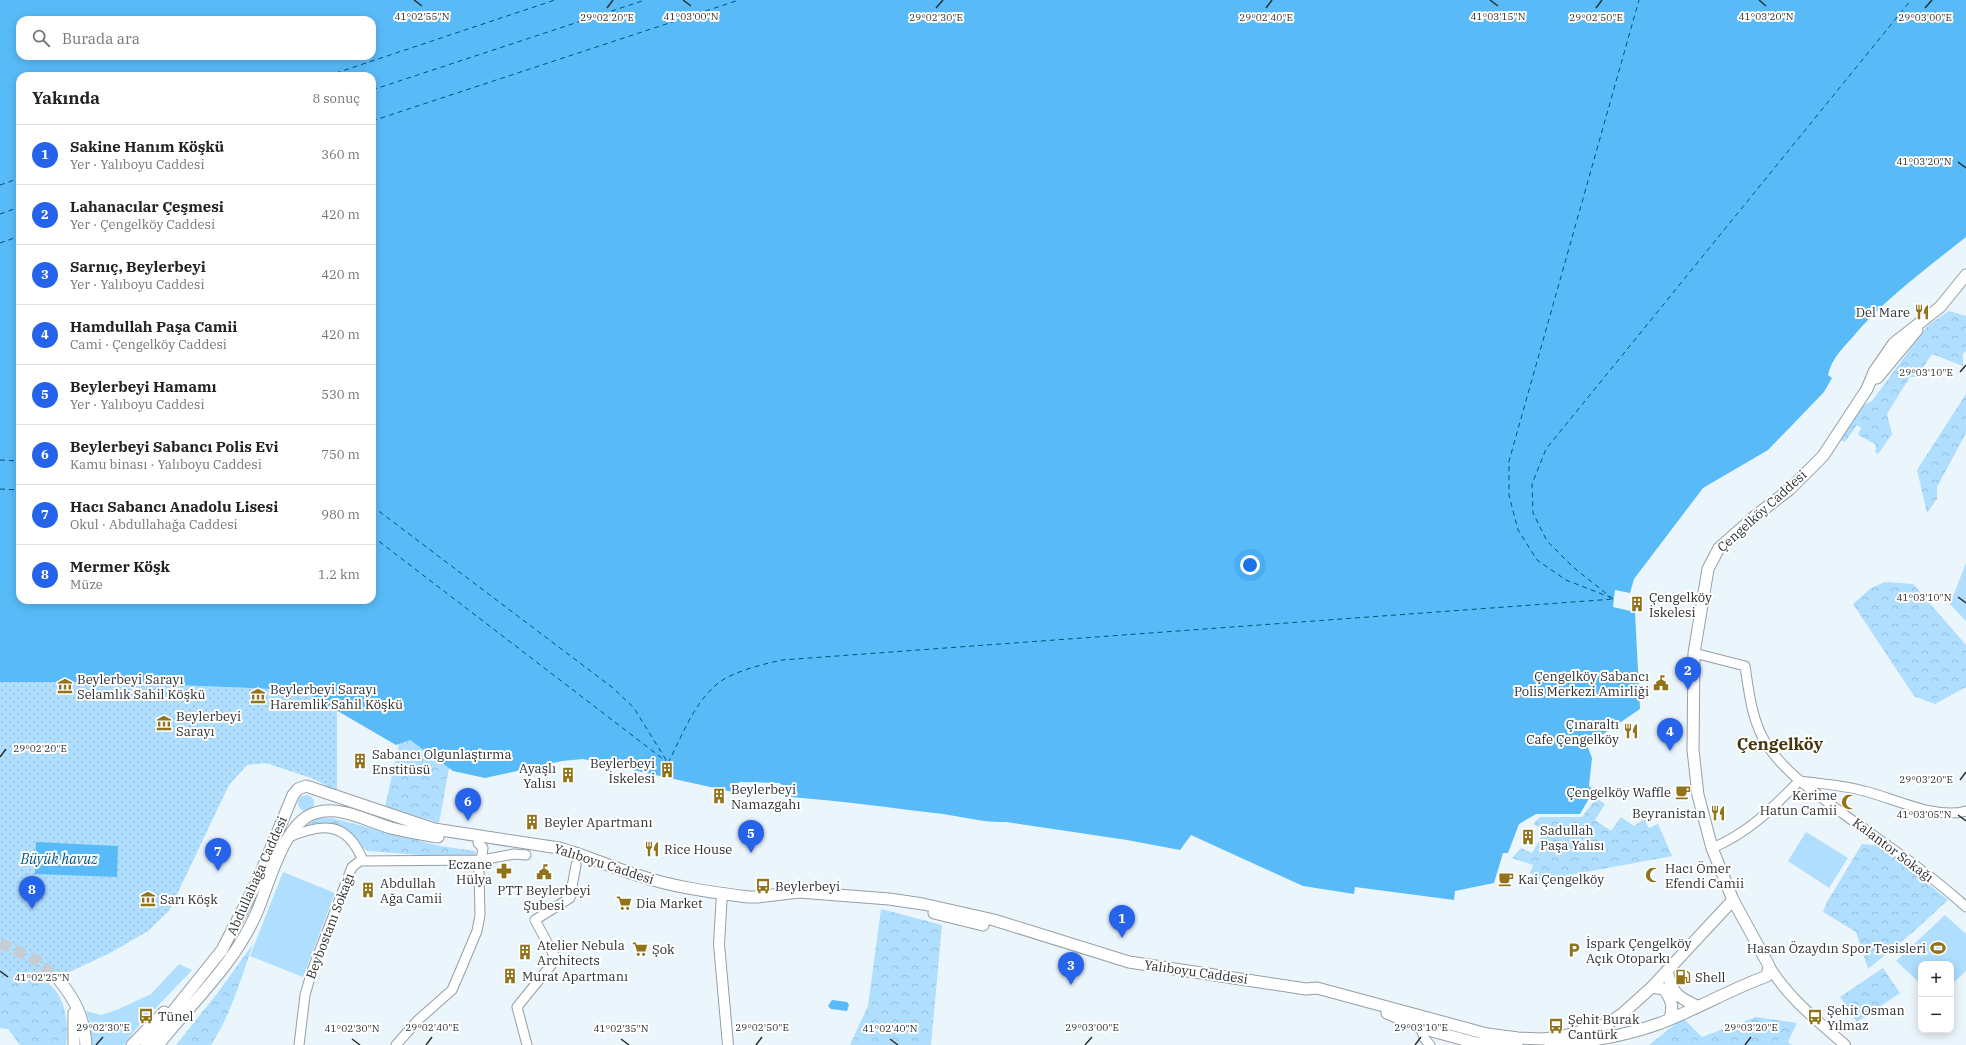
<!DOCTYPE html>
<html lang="tr">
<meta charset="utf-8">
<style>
body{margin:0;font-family:"IBM Plex Serif",serif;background:#f6f6f6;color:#222}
.controls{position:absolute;right:12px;bottom:12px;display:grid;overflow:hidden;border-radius:8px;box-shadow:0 2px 10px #0003}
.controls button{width:36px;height:36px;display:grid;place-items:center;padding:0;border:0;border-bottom:1px solid #e0e0e0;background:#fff;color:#222;font:20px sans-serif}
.you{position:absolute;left:1250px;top:565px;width:14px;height:14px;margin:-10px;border:3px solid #fff;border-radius:50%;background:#1a73e8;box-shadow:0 0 0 6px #1a73e833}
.badge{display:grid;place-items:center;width:26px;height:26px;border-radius:50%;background:#2563eb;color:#fff;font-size:13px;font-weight:700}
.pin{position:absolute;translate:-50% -33px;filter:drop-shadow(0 1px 2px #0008)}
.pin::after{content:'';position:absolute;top:21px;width:14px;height:12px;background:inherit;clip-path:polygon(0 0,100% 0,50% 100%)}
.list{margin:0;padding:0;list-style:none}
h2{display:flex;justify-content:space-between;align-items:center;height:52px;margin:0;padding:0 16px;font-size:17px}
h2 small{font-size:13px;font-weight:400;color:#767676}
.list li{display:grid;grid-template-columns:26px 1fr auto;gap:12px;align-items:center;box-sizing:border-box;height:60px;padding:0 16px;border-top:1px solid #e0e0e0}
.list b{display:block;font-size:15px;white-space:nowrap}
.list p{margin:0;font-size:13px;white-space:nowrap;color:#767676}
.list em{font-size:13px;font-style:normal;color:#767676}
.icon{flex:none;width:22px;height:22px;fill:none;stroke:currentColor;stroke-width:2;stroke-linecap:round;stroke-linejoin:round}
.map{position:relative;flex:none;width:1966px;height:1045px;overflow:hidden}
.search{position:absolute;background:#fff;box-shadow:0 2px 10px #0003;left:16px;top:16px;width:360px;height:44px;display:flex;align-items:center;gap:10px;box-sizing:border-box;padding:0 14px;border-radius:12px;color:#767676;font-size:15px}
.panel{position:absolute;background:#fff;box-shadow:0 2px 10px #0003;left:16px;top:72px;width:360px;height:532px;border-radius:12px}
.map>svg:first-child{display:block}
</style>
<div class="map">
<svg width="1966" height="1045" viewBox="0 0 1966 1045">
<defs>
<pattern id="forest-crowns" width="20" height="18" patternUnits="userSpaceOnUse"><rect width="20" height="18" fill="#afdefe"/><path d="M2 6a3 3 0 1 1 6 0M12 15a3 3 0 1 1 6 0" fill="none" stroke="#97bfda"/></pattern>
<pattern id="garden-dots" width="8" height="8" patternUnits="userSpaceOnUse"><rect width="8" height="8" fill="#afdefe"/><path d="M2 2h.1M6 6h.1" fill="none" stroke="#97bfda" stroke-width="1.8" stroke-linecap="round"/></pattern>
</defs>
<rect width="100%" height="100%" fill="#ebf5fc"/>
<!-- grass -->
<path fill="#afdefe" d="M 1966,563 L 1966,621 L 1950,604 Z
M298 803a8 8 0 1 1 16 0a8 8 0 1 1-16 0Z
M 1806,832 L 1848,858 L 1829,888 L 1788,861 Z
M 283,872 L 335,893 L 303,977 L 250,956 Z
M 1945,915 L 1966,934 L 1966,971 L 1951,985 L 1951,964 L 1921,964 L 1921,984 L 1896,961 Z
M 179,964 L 192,970 L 135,1030 L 124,1045 L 92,1045 L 90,1024 L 86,1011 L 101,1015 L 119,1009 L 151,994 Z"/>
<!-- forest -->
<path fill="url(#forest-crowns)" d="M 1949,311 L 1966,316 L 1966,352 L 1963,353 L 1963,366 L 1932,354 L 1917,377 L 1910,377 L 1887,414 L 1892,434 L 1878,454 L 1875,452 L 1876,448 L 1875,444 L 1858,435 L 1861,428 L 1857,425 L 1845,442 L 1838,439 L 1858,408 L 1872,401 L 1928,325 Z
M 1966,394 L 1966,433 L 1937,487 L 1937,499 L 1927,513 L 1917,470 Z
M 1885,582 L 1913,584 L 1966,645 L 1966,687 L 1935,704 L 1914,696 L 1853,604 L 1871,588 Z
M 410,740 L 449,768 L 439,823 L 385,807 L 399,744 Z
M 1596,798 L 1605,804 L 1595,820 L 1611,831 L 1621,817 L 1634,826 L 1650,815 L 1651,817 L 1645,821 L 1649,828 L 1658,824 L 1672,856 L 1538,881 L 1536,876 L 1530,873 L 1533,865 L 1512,858 L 1521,848 L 1532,853 L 1545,831 L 1533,824 L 1540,817 L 1582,817 Z
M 318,818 L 332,818 L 440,846 L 475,851 L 476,853 L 474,856 L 461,858 L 368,851 L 333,825 L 318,823 L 305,826 Z
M 1862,844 L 1881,846 L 1948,900 L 1913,932 L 1868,969 L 1856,932 L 1823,912 L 1827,902 Z
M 881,909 L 942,925 L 931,1045 L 850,1045 L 868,1006 Z
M 253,944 C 241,979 231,1014 211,1045 L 176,1045 L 216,995 Z
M 1883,968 L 1900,993 L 1857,1022 L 1840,997 Z
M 0,969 C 11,973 43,979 50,985 C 66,998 69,1026 66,1045 L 20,1045 L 8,1029 L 0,1028 Z
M 1756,1017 L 1797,1023 L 1788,1042 L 1792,1045 L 1649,1045 L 1683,1018 L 1702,1037 Z"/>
<!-- garden -->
<path fill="url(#garden-dots)" d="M 0,682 L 104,682 L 271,689 L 305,692 L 337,711 L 337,792 L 314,779 L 266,763 L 247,765 L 229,785 L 169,911 L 148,931 L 112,952 L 63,975 L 49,984 L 0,969 Z"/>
<!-- water -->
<path fill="#58bbf8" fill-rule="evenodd" d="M 0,0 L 1966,0 L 1966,237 C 1926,269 1884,299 1851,339 C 1840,351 1832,359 1828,375 L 1832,378 L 1824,392 L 1768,450 L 1703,488 L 1634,579 L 1630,593 L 1615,590 L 1613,607 L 1635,612 L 1640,709 L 1587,745 L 1592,758 L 1589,786 L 1594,790 L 1580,814 L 1536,814 L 1519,824 L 1508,853 L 1503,853 L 1494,883 L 1455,891 L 1454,900 L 1355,887 L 1354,894 L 1303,886 L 1191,835 L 1180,850 L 1127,840 L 1006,822 C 985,823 964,817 943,814 C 892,808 842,801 791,797 L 792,790 L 779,783 L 740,782 L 737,784 L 733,792 L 583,759 L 562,761 L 485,778 L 453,771 L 410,740 L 396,745 L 305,692 L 271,689 L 104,682 L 0,682 ZM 20,20 L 372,20 L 372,56 L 20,56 ZM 20,76 L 372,76 L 372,600 L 20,600 Z
M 36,842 L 118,846 L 117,877 L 35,874 Z
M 832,1000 L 847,1002 L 849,1005 L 847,1011 L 831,1009 L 828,1006 Z"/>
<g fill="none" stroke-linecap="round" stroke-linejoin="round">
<!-- ferry -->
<path stroke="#00537a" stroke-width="1" stroke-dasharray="5 4" stroke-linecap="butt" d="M 327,76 L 555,0
M 372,90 L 645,0
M 372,121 L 739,0
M 0,185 L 20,178
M 0,214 L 20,207
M 0,243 L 20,236
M 0,460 L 20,461
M 0,489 L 20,490
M 372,506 L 613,688 L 634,708 L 668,763
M 372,536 L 667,762
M 1612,598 L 1566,580 L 1537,560 L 1518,530 L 1509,495 L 1509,461 L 1639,0
M 1613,599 L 1573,567 L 1547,541 L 1533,513 L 1532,484 L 1546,449 L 1911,0
M 668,763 C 682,736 693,705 716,685 C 730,672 764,664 782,660 L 1614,599"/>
<!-- primary-tunnel -->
<path stroke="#c5cdd4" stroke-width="11" stroke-dasharray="11 5.5" stroke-linecap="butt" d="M 0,943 L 36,960 L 59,980"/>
<!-- tertiary casing -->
<g stroke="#959fa5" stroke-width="11">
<path id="tertiary" d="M 1694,653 L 1745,666 C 1749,693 1752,722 1767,745 C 1787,775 1817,794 1845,815 C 1886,845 1929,873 1966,907
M 1800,781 C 1822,784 1843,785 1864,791 C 1894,798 1935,820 1966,811
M 287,838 C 321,823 347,820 363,861
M 1712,848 C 1747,834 1773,808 1799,781
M 1421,1028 L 1424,1038 L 1430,1045
M 299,1045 L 305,995 L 312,971 L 352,867 L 360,861 L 482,860 L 514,854 L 526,855
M 396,1045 L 418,1020 L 452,990 L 461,969 L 477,931 L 480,915 L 479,872 L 483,848 L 478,843
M 527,1045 L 517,1007 L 556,959 L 535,920 L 570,898 L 576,865"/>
</g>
<!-- secondary casing -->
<g stroke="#959fa5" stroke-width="12">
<path id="secondary" d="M 722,893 L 719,944 L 728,1045
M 1769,966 C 1788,998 1818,1021 1845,1045"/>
</g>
<!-- primary casing -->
<g stroke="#959fa5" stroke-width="13">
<path id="primary" d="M 1877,378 L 1917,330
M 934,913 L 983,925
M 1667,971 C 1672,993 1677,997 1697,1006
M 59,980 C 76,1001 84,1018 86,1045
M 1652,987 L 1664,989 C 1671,999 1674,1006 1670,1018
M 1387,1013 L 1421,1028 L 1476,1043 L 1517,1045
M 1550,1044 C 1586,1043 1627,1035 1661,1023 C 1697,1009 1731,989 1767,976 L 1769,966 L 1733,900 L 1712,848 L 1698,795 L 1693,750 L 1694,653 L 1708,569 L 1719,548 L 1754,517 L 1790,489 L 1823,456 L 1867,389 L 1874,372 L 1894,343 L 1940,307 L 1966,275
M 74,1045 L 74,1013
M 132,1045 L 164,1012
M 146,1045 L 222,950 L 256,884 L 293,795 L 298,789 L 306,786 L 434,829 L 559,848 C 586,855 610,867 637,875 C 672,887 711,892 748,897 L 757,897 L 799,892 L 889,899 L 923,904 L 994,920 L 1129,962 L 1306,989 L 1317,988 L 1487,1034 L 1518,1038 L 1542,1039 L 1560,1037 L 1607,1024 L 1622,1014 L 1652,987 L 1733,900
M 158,1045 C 193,1001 234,965 257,912 C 269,884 284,822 315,813 C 340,805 367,821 391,828 C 406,832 423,834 438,837"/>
</g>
<!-- tertiary -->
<use href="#tertiary" stroke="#fff" stroke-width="9"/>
<!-- secondary -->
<use href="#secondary" stroke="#fff" stroke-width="10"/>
<!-- primary -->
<use href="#primary" stroke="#fff" stroke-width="11"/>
</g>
<!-- ticks -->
<path fill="none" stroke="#2b2f32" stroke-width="1.5" d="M 414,0 L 422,6M 683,0 L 691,6M 1490,0 L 1498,6M 1759,0 L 1766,6M 607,8 L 613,0M 936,8 L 943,0M 1266,8 L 1272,0M 1596,8 L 1602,0M 1925,8 L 1932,0M 1958,162 L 1966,168M 1960,372 L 1966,365M 1958,597 L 1966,603M 0,757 L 6,749M 1960,780 L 1966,772M 1958,815 L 1966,821M 0,971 L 8,977M 352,1039 L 360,1045M 621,1039 L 629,1045M 890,1039 L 898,1045M 96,1045 L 103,1037M 426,1045 L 432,1037M 756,1045 L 762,1037M 1085,1045 L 1092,1037M 1415,1045 L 1421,1037M 1745,1045 L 1751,1037"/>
<!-- icons -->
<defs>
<g id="restaurant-bare" transform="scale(1.2)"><path d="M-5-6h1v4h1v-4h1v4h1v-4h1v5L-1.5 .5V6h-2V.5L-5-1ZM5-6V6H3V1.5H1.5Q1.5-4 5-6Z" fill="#917319" stroke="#fff" stroke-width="2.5" paint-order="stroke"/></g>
<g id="building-bare" transform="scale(1.2)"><path d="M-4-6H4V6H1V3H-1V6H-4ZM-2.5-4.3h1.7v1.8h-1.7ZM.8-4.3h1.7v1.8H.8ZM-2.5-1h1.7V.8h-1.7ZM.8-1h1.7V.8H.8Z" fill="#917319" stroke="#fff" stroke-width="2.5" paint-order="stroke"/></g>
<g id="civic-bare" transform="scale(1.2)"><path d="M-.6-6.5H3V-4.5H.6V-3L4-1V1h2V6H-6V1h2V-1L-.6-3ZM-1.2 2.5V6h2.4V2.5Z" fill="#917319" stroke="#fff" stroke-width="2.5" paint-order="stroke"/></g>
<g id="museum-bare" transform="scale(1.2)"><path d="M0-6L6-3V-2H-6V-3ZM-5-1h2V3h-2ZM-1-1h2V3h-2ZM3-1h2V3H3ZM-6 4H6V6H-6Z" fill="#917319" stroke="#fff" stroke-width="2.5" paint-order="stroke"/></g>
<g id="cafe-bare" transform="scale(1.2)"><path d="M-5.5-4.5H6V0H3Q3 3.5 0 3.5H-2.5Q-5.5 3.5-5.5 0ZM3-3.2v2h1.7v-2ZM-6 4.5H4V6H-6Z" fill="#917319" stroke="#fff" stroke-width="2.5" paint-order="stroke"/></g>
<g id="mosque-bare" transform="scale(1.2)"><path d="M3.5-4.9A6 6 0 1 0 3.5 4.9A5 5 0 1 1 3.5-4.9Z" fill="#917319" stroke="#fff" stroke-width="2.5" paint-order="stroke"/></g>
<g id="pharmacy-bare" transform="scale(1.2)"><path d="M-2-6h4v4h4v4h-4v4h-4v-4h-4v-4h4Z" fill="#917319" stroke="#fff" stroke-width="2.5" paint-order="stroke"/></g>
<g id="bus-bare" transform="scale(1.2)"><path d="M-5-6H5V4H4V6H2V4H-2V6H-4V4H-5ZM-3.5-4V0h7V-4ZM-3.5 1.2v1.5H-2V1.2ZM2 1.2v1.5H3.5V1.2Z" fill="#917319" stroke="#fff" stroke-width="2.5" paint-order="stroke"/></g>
<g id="supermarket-bare" transform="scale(1.2)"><path d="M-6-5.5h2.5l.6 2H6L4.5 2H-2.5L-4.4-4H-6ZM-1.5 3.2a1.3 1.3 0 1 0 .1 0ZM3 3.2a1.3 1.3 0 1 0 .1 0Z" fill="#917319" stroke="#fff" stroke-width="2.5" paint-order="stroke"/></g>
<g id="stadium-bare" transform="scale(1.2)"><path d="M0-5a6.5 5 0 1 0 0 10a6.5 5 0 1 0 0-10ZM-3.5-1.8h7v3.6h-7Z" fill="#917319" stroke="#fff" stroke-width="2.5" paint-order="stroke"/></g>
<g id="parking-bare" transform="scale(1.2)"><path d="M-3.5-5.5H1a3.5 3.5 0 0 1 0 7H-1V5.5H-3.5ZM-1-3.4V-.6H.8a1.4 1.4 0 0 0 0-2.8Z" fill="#917319" stroke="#fff" stroke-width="2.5" paint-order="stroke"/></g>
<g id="fuel-bare" transform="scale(1.2)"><path d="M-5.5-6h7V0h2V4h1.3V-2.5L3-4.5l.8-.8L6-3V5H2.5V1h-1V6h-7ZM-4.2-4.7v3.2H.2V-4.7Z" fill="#917319" stroke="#fff" stroke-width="2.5" paint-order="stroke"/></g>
</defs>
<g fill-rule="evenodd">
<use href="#restaurant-bare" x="1922" y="312"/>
<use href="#building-bare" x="1637" y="604"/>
<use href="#civic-bare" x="1661" y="683"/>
<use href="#museum-bare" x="65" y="686"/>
<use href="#museum-bare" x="258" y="696"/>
<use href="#museum-bare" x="164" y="723"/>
<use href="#restaurant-bare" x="1631" y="731"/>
<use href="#building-bare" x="360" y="761"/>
<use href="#building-bare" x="667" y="770"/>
<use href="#building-bare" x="568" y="775"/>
<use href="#cafe-bare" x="1683" y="792"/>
<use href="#building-bare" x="719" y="796"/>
<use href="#mosque-bare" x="1849" y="802"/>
<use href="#restaurant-bare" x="1718" y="813"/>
<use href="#building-bare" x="532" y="822"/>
<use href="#building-bare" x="1528" y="837"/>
<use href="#restaurant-bare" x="652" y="849"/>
<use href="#pharmacy-bare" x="504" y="871"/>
<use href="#civic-bare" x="544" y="872"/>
<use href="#mosque-bare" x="1653" y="875"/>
<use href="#cafe-bare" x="1506" y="879"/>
<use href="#bus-bare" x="763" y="886"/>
<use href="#building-bare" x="368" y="890"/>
<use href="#museum-bare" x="148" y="899"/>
<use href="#supermarket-bare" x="624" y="903"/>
<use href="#stadium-bare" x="1938" y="948"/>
<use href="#supermarket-bare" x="640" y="949"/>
<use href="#parking-bare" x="1574" y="950"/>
<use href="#building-bare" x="525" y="952"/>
<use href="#building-bare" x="510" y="976"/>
<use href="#fuel-bare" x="1683" y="977"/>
<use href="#bus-bare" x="146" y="1016"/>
<use href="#bus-bare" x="1815" y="1017"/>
<use href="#bus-bare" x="1556" y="1026"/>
</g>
<g text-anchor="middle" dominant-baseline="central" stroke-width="4" stroke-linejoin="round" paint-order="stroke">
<!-- poi labels -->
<g font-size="13" fill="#2b2f32" stroke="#fff" text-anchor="start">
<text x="1910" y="312" text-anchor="end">Del Mare</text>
<text x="1649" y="597">Çengelköy<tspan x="1649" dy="15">İskelesi</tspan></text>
<text x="1649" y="676" text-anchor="end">Çengelköy Sabancı<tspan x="1649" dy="15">Polis Merkezi Amirliği</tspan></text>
<text x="77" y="679">Beylerbeyi Sarayı<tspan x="77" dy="15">Selamlık Sahil Köşkü</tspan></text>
<text x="270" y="689">Beylerbeyi Sarayı<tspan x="270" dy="15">Haremlik Sahil Köşkü</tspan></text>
<text x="176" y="716">Beylerbeyi<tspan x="176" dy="15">Sarayı</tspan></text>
<text x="1619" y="724" text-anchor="end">Çınaraltı<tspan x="1619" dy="15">Cafe Çengelköy</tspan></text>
<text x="372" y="754">Sabancı Olgunlaştırma<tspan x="372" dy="15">Enstitüsü</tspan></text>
<text x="655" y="763" text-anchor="end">Beylerbeyi<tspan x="655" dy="15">İskelesi</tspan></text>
<text x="556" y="768" text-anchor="end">Ayaşlı<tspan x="556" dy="15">Yalısı</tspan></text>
<text x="731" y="789">Beylerbeyi<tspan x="731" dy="15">Namazgahı</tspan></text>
<text x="1671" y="792" text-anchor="end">Çengelköy Waffle</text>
<text x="1837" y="795" text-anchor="end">Kerime<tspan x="1837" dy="15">Hatun Camii</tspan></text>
<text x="1706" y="813" text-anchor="end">Beyranistan</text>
<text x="544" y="822">Beyler Apartmanı</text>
<text x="1540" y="830">Sadullah<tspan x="1540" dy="15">Paşa Yalısı</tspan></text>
<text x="664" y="849">Rice House</text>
<text x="492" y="864" text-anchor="end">Eczane<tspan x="492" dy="15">Hülya</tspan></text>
<text x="1665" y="868">Hacı Ömer<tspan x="1665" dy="15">Efendi Camii</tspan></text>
<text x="1518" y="879">Kai Çengelköy</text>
<text x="380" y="883">Abdullah<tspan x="380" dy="15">Ağa Camii</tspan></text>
<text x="775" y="886">Beylerbeyi</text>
<text x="544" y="890" text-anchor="middle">PTT Beylerbeyi<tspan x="544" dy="15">Şubesi</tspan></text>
<text x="160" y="899">Sarı Köşk</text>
<text x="636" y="903">Dia Market</text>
<text x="1586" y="943">İspark Çengelköy<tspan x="1586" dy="15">Açık Otoparkı</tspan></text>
<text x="537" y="945">Atelier Nebula<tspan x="537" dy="15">Architects</tspan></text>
<text x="1926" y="948" text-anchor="end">Hasan Özaydın Spor Tesisleri</text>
<text x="652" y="949">Şok</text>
<text x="522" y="976">Murat Apartmanı</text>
<text x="1695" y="977">Shell</text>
<text x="1827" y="1010">Şehit Osman<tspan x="1827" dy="15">Yılmaz</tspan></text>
<text x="158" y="1016">Tünel</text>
<text x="1568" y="1019">Şehit Burak<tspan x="1568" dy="15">Cantürk</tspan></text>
</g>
<!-- street labels -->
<g font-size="13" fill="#2b2f32" stroke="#fff">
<text transform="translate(1762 511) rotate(-42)">Çengelköy Caddesi</text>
<text transform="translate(1893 850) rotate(37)">Kalantor Sokağı</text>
<text transform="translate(604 864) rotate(18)">Yalıboyu Caddesi</text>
<text transform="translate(257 876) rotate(-66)">Abdullahağa Caddesi</text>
<text transform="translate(330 926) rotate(-69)">Beybostanı Sokağı</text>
<text transform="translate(1196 972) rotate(8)">Yalıboyu Caddesi</text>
</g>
<!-- water labels -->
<g font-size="14" font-style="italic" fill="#00537a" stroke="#fff">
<text x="59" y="859">Büyük havuz</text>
</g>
<!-- district labels -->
<g font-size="17" font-weight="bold" fill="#45360e" stroke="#fff">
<text x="1780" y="744">Çengelköy</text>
</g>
</g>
<g font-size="10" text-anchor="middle" fill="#2b2f32" stroke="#fff" stroke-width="4" stroke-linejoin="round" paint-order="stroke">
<text x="422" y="20">41°02'55"N</text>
<text x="691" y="20">41°03'00"N</text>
<text x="1766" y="20">41°03'20"N</text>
<text x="1498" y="20">41°03'15"N</text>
<text x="607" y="21">29°02'20"E</text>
<text x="936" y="21">29°02'30"E</text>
<text x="1266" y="21">29°02'40"E</text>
<text x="1596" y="21">29°02'50"E</text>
<text x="1925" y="21">29°03'00"E</text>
<text x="1924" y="165">41°03'20"N</text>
<text x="1926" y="376">29°03'10"E</text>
<text x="1924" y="601">41°03'10"N</text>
<text x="40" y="752">29°02'20"E</text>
<text x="1926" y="783">29°03'20"E</text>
<text x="1924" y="818">41°03'05"N</text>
<text x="42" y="981">41°02'25"N</text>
<text x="103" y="1031">29°02'30"E</text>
<text x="432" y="1031">29°02'40"E</text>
<text x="762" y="1031">29°02'50"E</text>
<text x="1092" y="1031">29°03'00"E</text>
<text x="1421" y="1031">29°03'10"E</text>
<text x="1751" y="1031">29°03'20"E</text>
<text x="352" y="1032">41°02'30"N</text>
<text x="621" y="1032">41°02'35"N</text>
<text x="890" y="1032">41°02'40"N</text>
</g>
</svg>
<div class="controls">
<button>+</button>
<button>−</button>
</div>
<div class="you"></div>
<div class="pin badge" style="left:1122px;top:938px">1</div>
<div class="pin badge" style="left:1688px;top:690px">2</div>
<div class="pin badge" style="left:1071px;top:985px">3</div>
<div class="pin badge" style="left:1670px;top:751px">4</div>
<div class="pin badge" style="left:751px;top:853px">5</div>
<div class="pin badge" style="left:468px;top:821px">6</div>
<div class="pin badge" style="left:218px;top:871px">7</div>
<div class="pin badge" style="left:32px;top:909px">8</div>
<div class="search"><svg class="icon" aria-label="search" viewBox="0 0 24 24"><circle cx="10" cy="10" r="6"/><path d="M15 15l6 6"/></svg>Burada ara</div>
<section class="panel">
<h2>Yakında<small>8 sonuç</small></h2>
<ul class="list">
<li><span class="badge">1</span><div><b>Sakine Hanım Köşkü</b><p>Yer · Yalıboyu Caddesi</p></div><em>360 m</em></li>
<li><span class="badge">2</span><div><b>Lahanacılar Çeşmesi</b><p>Yer · Çengelköy Caddesi</p></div><em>420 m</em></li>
<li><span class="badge">3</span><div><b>Sarnıç, Beylerbeyi</b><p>Yer · Yalıboyu Caddesi</p></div><em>420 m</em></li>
<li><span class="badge">4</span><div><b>Hamdullah Paşa Camii</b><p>Cami · Çengelköy Caddesi</p></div><em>420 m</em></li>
<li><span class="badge">5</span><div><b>Beylerbeyi Hamamı</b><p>Yer · Yalıboyu Caddesi</p></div><em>530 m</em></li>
<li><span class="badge">6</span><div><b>Beylerbeyi Sabancı Polis Evi</b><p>Kamu binası · Yalıboyu Caddesi</p></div><em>750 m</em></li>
<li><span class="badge">7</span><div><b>Hacı Sabancı Anadolu Lisesi</b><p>Okul · Abdullahağa Caddesi</p></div><em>980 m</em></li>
<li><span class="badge">8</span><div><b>Mermer Köşk</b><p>Müze</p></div><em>1.2 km</em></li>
</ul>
</section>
</div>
